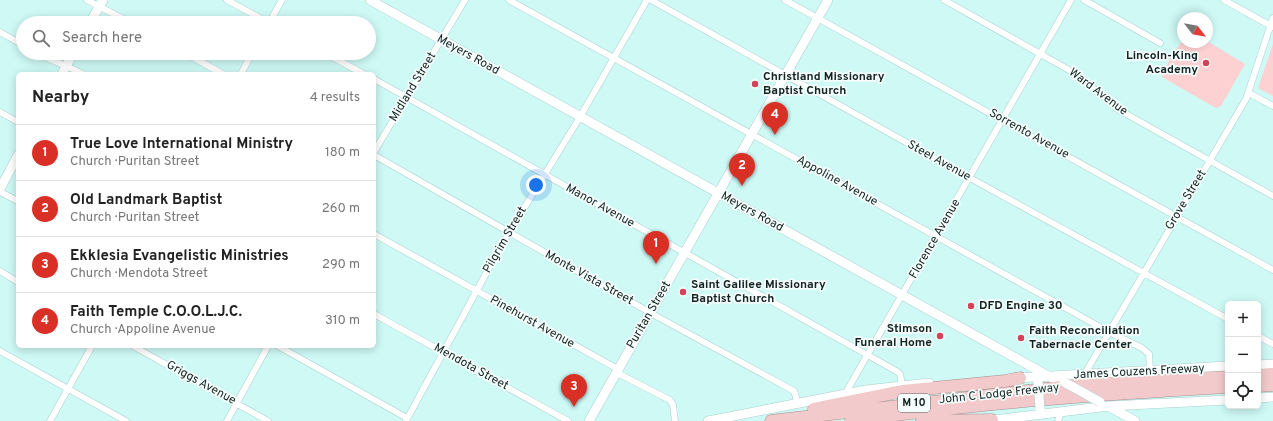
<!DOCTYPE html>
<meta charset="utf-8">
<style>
body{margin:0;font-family:Overpass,sans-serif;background:#f2f2f2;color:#222}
.controls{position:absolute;right:12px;bottom:12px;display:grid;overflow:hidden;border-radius:6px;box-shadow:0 2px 10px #0003}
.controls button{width:36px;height:36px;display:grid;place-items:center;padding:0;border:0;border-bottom:1px solid #e0e0e0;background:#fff;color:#222;font:20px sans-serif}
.compass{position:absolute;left:1177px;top:12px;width:36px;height:36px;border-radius:50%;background:#fff;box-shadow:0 2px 10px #0003;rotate:121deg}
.you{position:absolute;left:536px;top:185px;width:14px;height:14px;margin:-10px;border:3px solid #fff;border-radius:50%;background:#1a73e8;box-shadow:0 0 0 6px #1a73e833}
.badge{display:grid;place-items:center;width:26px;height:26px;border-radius:50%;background:#d93025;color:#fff;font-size:13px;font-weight:700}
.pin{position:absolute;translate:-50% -33px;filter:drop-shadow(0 1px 2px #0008)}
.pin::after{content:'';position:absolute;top:21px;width:14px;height:12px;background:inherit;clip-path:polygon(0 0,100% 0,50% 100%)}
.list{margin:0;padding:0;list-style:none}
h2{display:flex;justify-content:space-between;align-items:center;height:52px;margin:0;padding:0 16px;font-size:17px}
h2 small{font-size:13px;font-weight:400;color:#767676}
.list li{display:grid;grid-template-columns:26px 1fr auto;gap:12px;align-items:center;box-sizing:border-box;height:56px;padding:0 16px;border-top:1px solid #e0e0e0}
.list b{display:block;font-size:15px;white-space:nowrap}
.list p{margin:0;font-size:13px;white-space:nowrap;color:#767676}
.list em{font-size:13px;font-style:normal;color:#767676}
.icon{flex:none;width:22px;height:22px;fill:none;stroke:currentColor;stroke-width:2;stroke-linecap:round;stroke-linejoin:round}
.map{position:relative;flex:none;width:1273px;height:421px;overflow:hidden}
.search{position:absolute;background:#fff;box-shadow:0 2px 10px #0003;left:16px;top:16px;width:360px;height:44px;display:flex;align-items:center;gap:10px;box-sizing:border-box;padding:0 14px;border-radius:22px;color:#767676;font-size:15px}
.panel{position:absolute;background:#fff;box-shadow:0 2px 10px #0003;left:16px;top:72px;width:360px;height:276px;border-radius:6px}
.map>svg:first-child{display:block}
</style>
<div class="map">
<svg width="1273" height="421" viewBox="0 0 1273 421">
<rect width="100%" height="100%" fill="#cef9f5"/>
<!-- green -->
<path fill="#fdd0d1" d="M 1207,41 L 1245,64 L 1221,106 L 1216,108 L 1162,77 L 1171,56 L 1181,43 Z
M 1273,44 L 1273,96 L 1258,88 Z"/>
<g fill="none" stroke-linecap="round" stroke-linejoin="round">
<!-- street casing -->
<g stroke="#a7d0cd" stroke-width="7">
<path id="street" d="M 87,0 L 131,23
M 227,0 L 269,23 L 282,0
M 509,0 L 1109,332 L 1142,348 L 1149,354 L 1150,371
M 651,0 L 970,178 L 1228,319
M 785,0 L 1273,270
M 944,0 L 1078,75 L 1119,110 L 1273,196
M 1084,0 L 1160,43
M 1224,0 L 1273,27
M 0,32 L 23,45
M 37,53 C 52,61 68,66 83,74
M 185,53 L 223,74
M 325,53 L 364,74
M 241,74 L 252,53
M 374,79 L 898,372 L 900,374 L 902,385
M 1249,93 L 1273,106
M 0,112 L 18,122
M 374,152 L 465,0
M 374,155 L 656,316 L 794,391 L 798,404
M 0,192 L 18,201
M 374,234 L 618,369 L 621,375 L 670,400 L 673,405 L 675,421
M 0,271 L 18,282
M 374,314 L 568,421
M 1258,336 L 1273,344
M 133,346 L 268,421
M 278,346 L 407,418
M 0,351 L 126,421
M 1084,375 L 1246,99 L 1273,18
M 845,394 L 1071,0
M 50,421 L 92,346
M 227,421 L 268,346
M 406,421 L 502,244 L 580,117 L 647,0
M 1058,421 L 1061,413"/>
</g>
<!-- secondary casing -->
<g stroke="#a7d0cd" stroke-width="10">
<path id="secondary" d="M 370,0 L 1050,377 L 1064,382
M 90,23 L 103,0
M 62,74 L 73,53
M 0,189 L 18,155
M 1258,365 L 1273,364
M 1014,378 L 1228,366
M 1258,398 L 1273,397
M 1108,406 L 1135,421
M 589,421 L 828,0
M 708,421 L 866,390 L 929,383
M 986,421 L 1109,406 L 1228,400"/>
</g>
<!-- highway casing -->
<g stroke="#a49090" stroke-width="13">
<path id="highway" d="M 1258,375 L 1273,374
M 1258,386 L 1273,385
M 814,409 L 903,391 L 1005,381 L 1020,378
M 771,421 L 1079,385 L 1228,377
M 851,421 C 976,403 1102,394 1228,387
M 922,421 L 992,420"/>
</g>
<!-- street -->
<use href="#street" stroke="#fff" stroke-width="6"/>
<!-- secondary -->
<use href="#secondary" stroke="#fff" stroke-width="9"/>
<!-- highway -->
<use href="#highway" stroke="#f2cacb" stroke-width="12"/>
<!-- secondary-bridge casing -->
<g stroke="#a7d0cd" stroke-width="10" stroke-linecap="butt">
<path id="secondary-bridge" d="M 1038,382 L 1040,408
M 1064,382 L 1100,402"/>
</g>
<!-- secondary-bridge -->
<use href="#secondary-bridge" stroke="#fff" stroke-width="9"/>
</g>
<!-- markers -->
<g fill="#d34358" stroke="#f6fefd" stroke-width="1.5">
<circle cx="1206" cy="63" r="4"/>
<circle cx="755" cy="84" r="4"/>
<circle cx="683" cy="292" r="4"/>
<circle cx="971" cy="306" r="4"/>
<circle cx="940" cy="336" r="4"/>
<circle cx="1021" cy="338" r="4"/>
</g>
<g text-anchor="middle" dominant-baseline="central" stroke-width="3.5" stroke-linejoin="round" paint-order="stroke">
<!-- shield labels -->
<rect fill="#f6fefd" stroke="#576564" stroke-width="1" x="898" y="394" width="32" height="18" rx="3"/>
<g font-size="11" font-weight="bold" fill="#132322">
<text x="914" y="403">M 10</text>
</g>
<!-- street labels -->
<g font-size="12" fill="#132322" stroke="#f6fefd">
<text transform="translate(468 55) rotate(29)">Meyers Road</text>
<text transform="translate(413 87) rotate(-59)">Midland Street</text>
<text transform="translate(1098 92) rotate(37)">Ward Avenue</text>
<text transform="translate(1029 134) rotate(29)">Sorrento Avenue</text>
<text transform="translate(939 161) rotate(29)">Steel Avenue</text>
<text transform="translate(837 181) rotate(29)">Appoline Avenue</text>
<text transform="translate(1186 200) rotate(-59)">Grove Street</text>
<text transform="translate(600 206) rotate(29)">Manor Avenue</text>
<text transform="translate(752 212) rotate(29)">Meyers Road</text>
<text transform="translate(935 239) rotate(-60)">Florence Avenue</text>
<text transform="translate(505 240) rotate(-60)">Pilgrim Street</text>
<text transform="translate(589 278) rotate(29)">Monte Vista Street</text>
<text transform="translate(649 315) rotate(-60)">Puritan Street</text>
<text transform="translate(532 322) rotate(29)">Pinehurst Avenue</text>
<text transform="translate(471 367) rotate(29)">Mendota Street</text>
<text transform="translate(1139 372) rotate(-3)">James Couzens Freeway</text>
<text transform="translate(201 383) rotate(29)">Griggs Avenue</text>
<text transform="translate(999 394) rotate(-6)">John C Lodge Freeway</text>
</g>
<!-- poi labels -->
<g font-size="12" font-weight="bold" fill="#132322" stroke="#f6fefd" text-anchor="start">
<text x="1198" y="56" text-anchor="end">Lincoln-King<tspan x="1198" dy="14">Academy</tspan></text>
<text x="763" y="77">Christland Missionary<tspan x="763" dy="14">Baptist Church</tspan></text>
<text x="691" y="285">Saint Galilee Missionary<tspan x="691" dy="14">Baptist Church</tspan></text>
<text x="979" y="306">DFD Engine 30</text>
<text x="932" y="329" text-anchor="end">Stimson<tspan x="932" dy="14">Funeral Home</tspan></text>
<text x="1029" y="331">Faith Reconciliation<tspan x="1029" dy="14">Tabernacle Center</tspan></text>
</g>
</g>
</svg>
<div class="controls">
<button>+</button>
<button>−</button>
<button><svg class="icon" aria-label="locate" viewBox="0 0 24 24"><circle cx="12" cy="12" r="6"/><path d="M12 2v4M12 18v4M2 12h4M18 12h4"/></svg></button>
</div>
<svg class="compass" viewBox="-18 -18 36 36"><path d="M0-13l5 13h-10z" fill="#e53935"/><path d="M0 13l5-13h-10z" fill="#767676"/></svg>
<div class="you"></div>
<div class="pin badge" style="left:656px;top:264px">1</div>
<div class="pin badge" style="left:742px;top:186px">2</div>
<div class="pin badge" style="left:574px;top:407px">3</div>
<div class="pin badge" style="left:775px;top:135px">4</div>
<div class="search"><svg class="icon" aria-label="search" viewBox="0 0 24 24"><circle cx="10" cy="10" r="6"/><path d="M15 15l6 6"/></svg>Search here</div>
<section class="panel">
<h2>Nearby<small>4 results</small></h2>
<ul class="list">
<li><span class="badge">1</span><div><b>True Love International Ministry</b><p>Church · Puritan Street</p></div><em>180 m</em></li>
<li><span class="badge">2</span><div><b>Old Landmark Baptist</b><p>Church · Puritan Street</p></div><em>260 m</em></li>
<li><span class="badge">3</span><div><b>Ekklesia Evangelistic Ministries</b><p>Church · Mendota Street</p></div><em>290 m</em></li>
<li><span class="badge">4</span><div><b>Faith Temple C.O.O.L.J.C.</b><p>Church · Appoline Avenue</p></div><em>310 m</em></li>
</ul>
</section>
</div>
